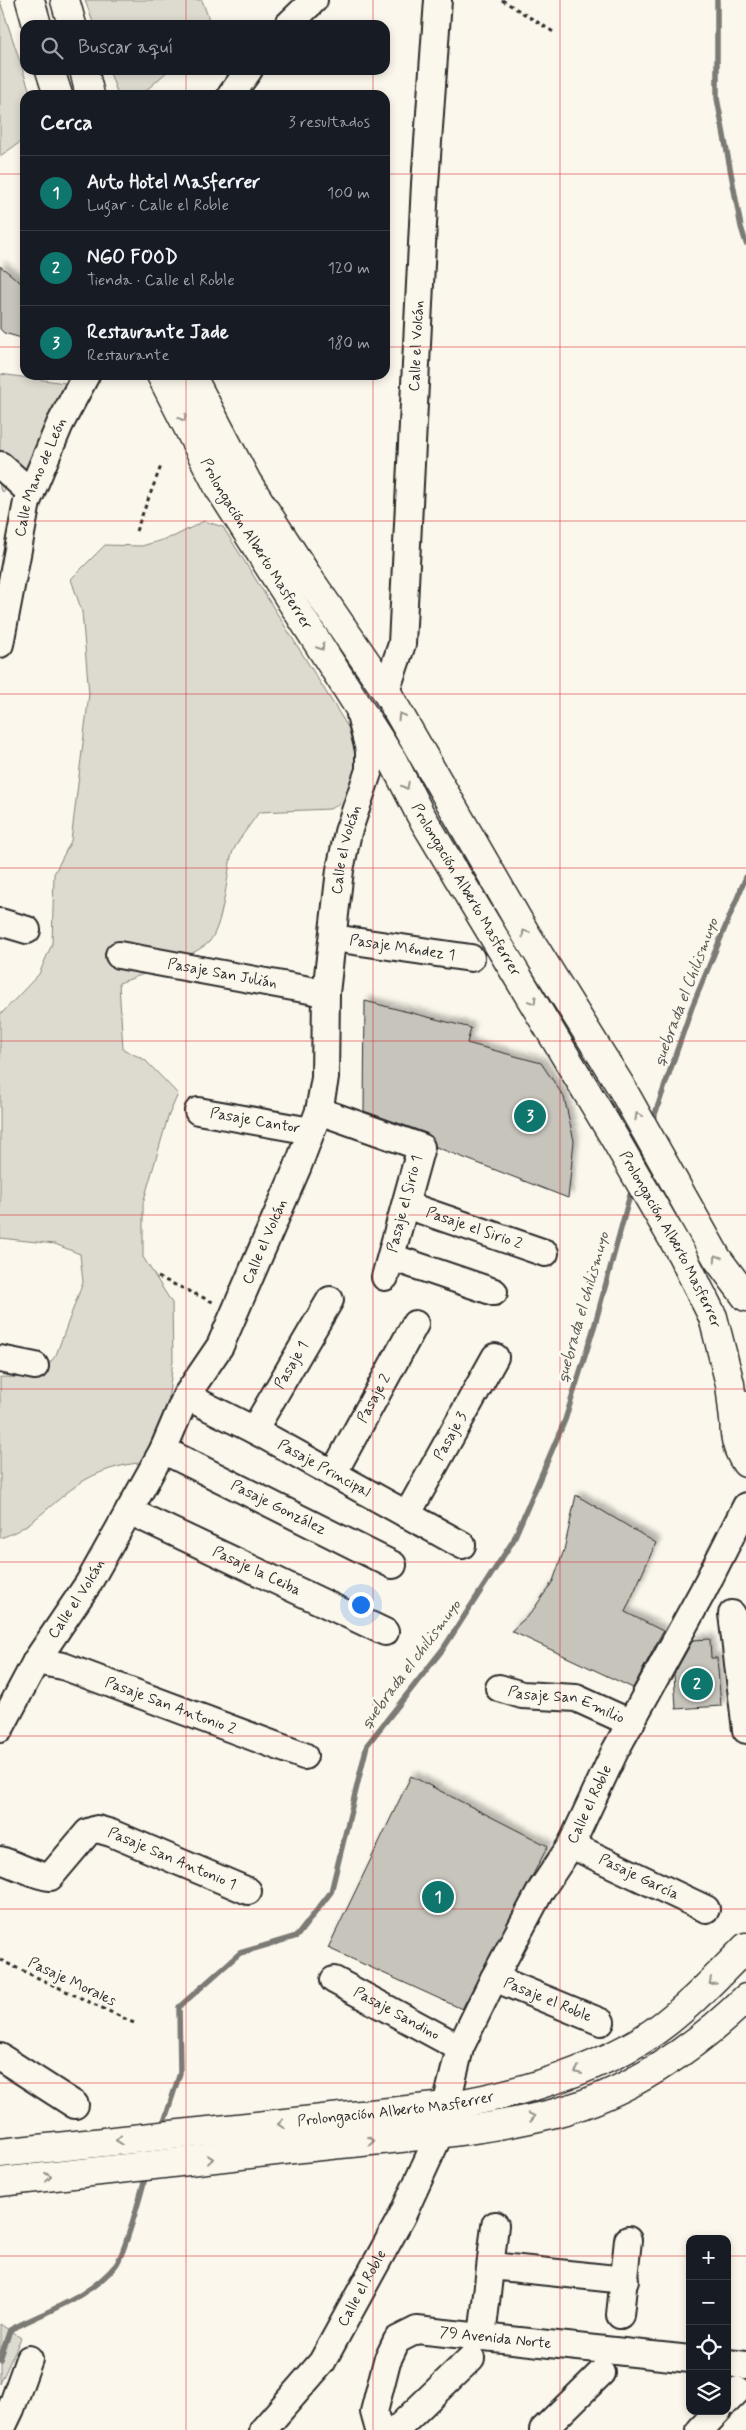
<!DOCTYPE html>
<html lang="es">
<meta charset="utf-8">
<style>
body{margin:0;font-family:Mynerve,sans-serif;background:#242831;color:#f1f3f6}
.controls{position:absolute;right:15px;bottom:15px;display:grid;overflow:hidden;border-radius:10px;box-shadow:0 2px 8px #0003}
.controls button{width:45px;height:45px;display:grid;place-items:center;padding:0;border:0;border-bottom:1px solid #363941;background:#171b24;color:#f1f3f6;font:25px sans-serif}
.you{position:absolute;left:360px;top:1604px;width:18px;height:18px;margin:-12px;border:4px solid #fff;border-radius:50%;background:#1a73e8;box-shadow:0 0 0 8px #1a73e833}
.badge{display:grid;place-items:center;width:32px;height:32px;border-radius:50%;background:#0f766e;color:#fff;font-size:16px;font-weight:700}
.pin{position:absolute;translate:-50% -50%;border:2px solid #fff;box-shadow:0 1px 5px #0006}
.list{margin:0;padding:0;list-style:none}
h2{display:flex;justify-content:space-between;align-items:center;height:65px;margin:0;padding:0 20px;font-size:21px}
h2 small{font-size:16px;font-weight:400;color:#9ea1a6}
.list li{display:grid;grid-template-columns:32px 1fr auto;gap:15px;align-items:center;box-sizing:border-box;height:75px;padding:0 20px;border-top:1px solid #363941}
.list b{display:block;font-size:19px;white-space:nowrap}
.list p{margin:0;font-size:16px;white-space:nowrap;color:#9ea1a6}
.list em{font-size:16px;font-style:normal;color:#9ea1a6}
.icon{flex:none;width:28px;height:28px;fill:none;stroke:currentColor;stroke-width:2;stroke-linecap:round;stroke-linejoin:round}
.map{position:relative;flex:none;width:746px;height:2430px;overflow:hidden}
.search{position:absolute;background:#171b24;box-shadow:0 2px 8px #0003;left:20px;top:20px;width:370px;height:55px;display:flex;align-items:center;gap:12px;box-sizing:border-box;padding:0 18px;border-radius:15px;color:#9ea1a6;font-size:19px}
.panel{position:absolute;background:#171b24;box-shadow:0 2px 8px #0003;left:20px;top:90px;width:370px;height:290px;border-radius:15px}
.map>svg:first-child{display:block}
</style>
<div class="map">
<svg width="746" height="2430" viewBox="0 0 746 2430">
<defs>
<filter id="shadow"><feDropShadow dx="4.5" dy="-4.5" stdDeviation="2.5" flood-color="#0004"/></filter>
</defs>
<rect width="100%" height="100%" fill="#fbf7ec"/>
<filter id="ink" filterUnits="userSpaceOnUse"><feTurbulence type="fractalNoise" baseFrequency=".02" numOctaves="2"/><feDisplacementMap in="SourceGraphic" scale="10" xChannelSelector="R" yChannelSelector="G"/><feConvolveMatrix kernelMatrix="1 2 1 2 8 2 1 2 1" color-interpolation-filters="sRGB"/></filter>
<g filter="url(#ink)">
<!-- green -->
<path fill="#dddad0" stroke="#84827e" d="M 85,0 L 202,0 L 211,25 L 94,25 Z
M 0,1 L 31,95 L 25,95 L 25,139 L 0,156 Z
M 109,70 L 169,70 L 141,95 L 118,95 Z
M 0,374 L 65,383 L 26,468 L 3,492 L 0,489 Z
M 204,521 L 223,527 L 361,748 L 349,797 L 330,809 L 259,812 C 252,823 234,844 231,857 C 227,877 223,926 209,942 C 195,956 139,976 119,983 L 123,1049 L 145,1060 L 178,1094 L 168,1117 L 143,1203 L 143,1257 L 172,1303 L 173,1360 L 165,1429 L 151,1462 C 128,1463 106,1468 85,1480 C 56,1497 34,1528 0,1538 L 0,1377 L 38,1378 L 56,1355 L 83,1282 L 80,1254 L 55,1244 L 0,1238 L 0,1013 L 2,1013 L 39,974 L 52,944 L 54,874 L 71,841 L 89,694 L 82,612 L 71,579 L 105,545 L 142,546 L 175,536 Z
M 0,2324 L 21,2338 L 0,2384 Z"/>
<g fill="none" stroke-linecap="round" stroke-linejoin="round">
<!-- stream -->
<path stroke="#7b7a75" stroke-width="5.5" d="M 717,0 L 717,98 L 741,227 L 746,243
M 654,1117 L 692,1007 L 746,877
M 164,2122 L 180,2073 L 179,2007 L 240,1953 L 297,1936 L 331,1892 L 367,1745 L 443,1649 L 513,1541 L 565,1420 L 595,1324 L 630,1195
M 0,2359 L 10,2330 C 46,2311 89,2298 116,2265 C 124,2255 142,2190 146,2174"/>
</g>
<!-- building -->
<path fill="#c7c4bc" stroke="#2b2b2b" filter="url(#shadow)" d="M 0,266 L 25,286 L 25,339 L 4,333 L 0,329 Z
M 365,1001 L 471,1028 L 467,1043 L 541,1063 L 564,1097 L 574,1141 L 568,1198 L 436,1147 L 432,1137 L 426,1133 L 364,1111 Z
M 576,1495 L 656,1543 L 625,1612 L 663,1631 L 633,1688 L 511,1631 L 531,1613 L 553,1581 L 564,1550 Z
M 710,1639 L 711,1658 L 717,1658 L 721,1706 L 676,1709 L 674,1674 L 693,1640 Z
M 411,1776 L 548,1846 L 462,2009 L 328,1948 Z"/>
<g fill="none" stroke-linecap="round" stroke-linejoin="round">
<!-- minor casing -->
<g stroke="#2b2b2b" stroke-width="30">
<g id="minor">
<path d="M 288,25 L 314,0"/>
<path d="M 231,95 L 249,70"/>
<path d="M 0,465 L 31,493"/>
<path id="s1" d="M 0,644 L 27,502 L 60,424 L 86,375"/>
<path id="s2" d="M 386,691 L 402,644 L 425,184 L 438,0"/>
<path d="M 0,922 L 27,930"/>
<path id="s3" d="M 333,938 L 471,958"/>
<path id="s4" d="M 119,955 L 326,993"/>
<path id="s5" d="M 198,1111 L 311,1131"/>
<path d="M 319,1111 L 421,1147 L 385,1277"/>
<path id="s6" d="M 406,1205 L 545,1253"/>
<path d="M 391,1257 L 494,1292"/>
<path d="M 0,1359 L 35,1366"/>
<path id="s7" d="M 186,1396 L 254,1430 L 462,1545"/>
<path id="s8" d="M 254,1430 L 330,1300"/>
<path id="s9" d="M 163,1450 L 393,1565"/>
<path id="s10" d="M 333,1474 L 415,1324"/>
<path id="s11" d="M 129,1511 L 385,1632"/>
<path id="s12" d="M 407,1515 L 495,1357"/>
<path d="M 732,1614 L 746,1730"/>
<path id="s13" d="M 36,1661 L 63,1666 L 304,1756"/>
<path id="s14" d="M 499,1688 L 522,1695 L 576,1698 L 631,1723"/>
<path id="s15" d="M 0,1729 L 36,1661 L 88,1584 L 129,1511 L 163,1450 L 186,1396 L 220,1346 L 298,1166 L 319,1111 L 325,1078 L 326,993 L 340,870 L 348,832 L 369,770 L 369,750 L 360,714"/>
<path id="s16" d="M 571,1845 L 706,1909"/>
<path id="s17" d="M 0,1860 C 17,1865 33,1875 50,1877 L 88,1832 L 97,1829 L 111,1833 L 248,1891"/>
<path id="s18" d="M 494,1978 L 601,2022"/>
<path id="s19" d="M 334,1980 L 460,2048"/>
<path d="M 0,2057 L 75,2105"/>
<path id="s20" d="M 446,2106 L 460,2048 L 494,1978 L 541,1890 L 571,1845 L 615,1751 L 703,1591 L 746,1506"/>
<path d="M 491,2266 L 625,2280"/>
<path d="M 620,2315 L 628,2240"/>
<path d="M 482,2337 L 495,2225"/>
<path d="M 727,2363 L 746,2365"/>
<path d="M 727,2401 L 738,2390"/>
<path d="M 1,2430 L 11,2409 L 29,2359"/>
<path id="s21" d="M 263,2430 L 322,2362 L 402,2216 L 440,2133"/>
<path id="s22" d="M 379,2430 L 374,2412 L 387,2361 L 397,2340 L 417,2330 L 690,2359"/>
<path d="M 396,2430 L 471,2358"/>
<path d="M 543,2430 L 601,2373"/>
<path d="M 700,2430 L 718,2411"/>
</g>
</g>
<!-- major casing -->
<g stroke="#2b2b2b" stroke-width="31">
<g id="major">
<path d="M 30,0 L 37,25"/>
<path d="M 65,0 L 72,25"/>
<path d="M 50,70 L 58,95"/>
<path d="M 84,70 L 90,95"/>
<path id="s23" d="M 161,375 L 219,488 L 393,761 L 420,814 L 611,1132 L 682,1255 L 713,1317 L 730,1384 L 734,1420"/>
<path d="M 191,375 L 247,482 L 310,580 L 386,691 L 526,934 L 620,1085 L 717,1258 L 746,1297"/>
<path d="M 739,1403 C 731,1423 734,1446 746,1463"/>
<path id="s24" d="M 0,2153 L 446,2106 C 513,2095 581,2076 640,2041 C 678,2018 715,1979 746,1947"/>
<path d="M 0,2182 C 101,2171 201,2160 302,2148 C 386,2139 473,2134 555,2113 C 627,2094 694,2049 746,1998"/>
</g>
</g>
<!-- path -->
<path stroke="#2b2b2b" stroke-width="3" stroke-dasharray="4 4" stroke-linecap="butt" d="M 502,0 L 555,33
M 136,531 L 161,466
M 158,1277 L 215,1303
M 0,1960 L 134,2023"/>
<!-- minor -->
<use href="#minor" stroke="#fbf7ec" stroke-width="26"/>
<!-- major -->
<use href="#major" stroke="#fbf7ec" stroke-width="28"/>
</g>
<!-- one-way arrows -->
<defs><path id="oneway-chevron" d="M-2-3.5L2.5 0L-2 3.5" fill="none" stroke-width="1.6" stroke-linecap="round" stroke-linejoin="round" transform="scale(1.25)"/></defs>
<g stroke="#93918c">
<use href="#oneway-chevron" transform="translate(183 418) rotate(63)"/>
<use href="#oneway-chevron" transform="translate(321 647) rotate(57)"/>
<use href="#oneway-chevron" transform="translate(401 716) rotate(-120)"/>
<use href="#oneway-chevron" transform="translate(406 786) rotate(63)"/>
<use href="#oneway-chevron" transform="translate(525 933) rotate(-121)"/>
<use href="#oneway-chevron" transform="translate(533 1001) rotate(59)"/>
<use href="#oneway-chevron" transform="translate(638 1116) rotate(-119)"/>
<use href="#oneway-chevron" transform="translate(717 1258) rotate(-123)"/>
<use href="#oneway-chevron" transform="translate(712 1982) rotate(138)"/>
<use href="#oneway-chevron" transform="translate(578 2071) rotate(156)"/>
<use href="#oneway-chevron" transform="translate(532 2117) rotate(-11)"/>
<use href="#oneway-chevron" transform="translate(281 2124) rotate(174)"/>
<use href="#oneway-chevron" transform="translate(119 2140) rotate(174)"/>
<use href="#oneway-chevron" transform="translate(371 2141) rotate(-6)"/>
<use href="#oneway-chevron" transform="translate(210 2159) rotate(-6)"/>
<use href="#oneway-chevron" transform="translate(48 2177) rotate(-6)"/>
</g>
</g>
<!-- grid -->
<path fill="none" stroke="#d62828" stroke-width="1" stroke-opacity="0.55" d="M 186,0 L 186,25M 373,0 L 373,25M 560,0 L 560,2430M 186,70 L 186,95M 373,70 L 373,95M 0,174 L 25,174M 385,174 L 746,174M 0,347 L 25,347M 385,347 L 746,347M 186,375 L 186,2430M 373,375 L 373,2430M 0,521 L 746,521M 0,694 L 746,694M 0,868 L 746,868M 0,1041 L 746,1041M 0,1215 L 746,1215M 0,1389 L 746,1389M 0,1562 L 746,1562M 0,1736 L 746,1736M 0,1909 L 746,1909M 0,2083 L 746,2083M 0,2256 L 690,2256M 727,2256 L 746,2256"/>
<g text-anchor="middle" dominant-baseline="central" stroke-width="5" stroke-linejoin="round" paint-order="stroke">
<!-- street labels -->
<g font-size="15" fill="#2b2b2b" stroke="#fbf7ec">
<text stroke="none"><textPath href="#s2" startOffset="348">Calle el Volcán</textPath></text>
<text stroke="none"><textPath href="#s1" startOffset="172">Calle Mano de León</textPath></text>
<text stroke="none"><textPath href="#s23" startOffset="194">Prolongación Alberto Masferrer</textPath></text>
<text stroke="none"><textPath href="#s15" startOffset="961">Calle el Volcán</textPath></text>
<text stroke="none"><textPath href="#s23" startOffset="599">Prolongación Alberto Masferrer</textPath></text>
<text stroke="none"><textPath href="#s3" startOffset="70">Pasaje Méndez 1</textPath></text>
<text stroke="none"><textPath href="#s4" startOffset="105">Pasaje San Julián</textPath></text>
<text stroke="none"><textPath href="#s5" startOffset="58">Pasaje Cantor</textPath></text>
<text transform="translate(405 1204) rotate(-75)">Pasaje el Sirio 1</text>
<text stroke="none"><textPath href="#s6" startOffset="72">Pasaje el Sirio 2</textPath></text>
<text stroke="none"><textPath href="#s23" startOffset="1004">Prolongación Alberto Masferrer</textPath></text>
<text stroke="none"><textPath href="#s15" startOffset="556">Calle el Volcán</textPath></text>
<text stroke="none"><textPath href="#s8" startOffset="75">Pasaje 1</textPath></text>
<text stroke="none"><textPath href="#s10" startOffset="86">Pasaje 2</textPath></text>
<text stroke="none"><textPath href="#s12" startOffset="90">Pasaje 3</textPath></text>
<text stroke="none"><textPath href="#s7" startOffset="156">Pasaje Principal</textPath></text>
<text stroke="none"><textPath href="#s9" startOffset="129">Pasaje González</textPath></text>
<text stroke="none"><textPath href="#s11" startOffset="141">Pasaje la Ceiba</textPath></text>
<text stroke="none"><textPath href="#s15" startOffset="151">Calle el Volcán</textPath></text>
<text stroke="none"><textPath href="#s14" startOffset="70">Pasaje San Emilio</textPath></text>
<text stroke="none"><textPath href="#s13" startOffset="142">Pasaje San Antonio 2</textPath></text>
<text stroke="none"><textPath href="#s20" startOffset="336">Calle el Roble</textPath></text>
<text stroke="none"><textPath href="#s17" startOffset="202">Pasaje San Antonio 1</textPath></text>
<text stroke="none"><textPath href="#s16" startOffset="75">Pasaje García</textPath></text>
<text transform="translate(72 1982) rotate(25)">Pasaje Morales</text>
<text stroke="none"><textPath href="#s18" startOffset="58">Pasaje el Roble</textPath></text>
<text stroke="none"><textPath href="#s19" startOffset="71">Pasaje Sandino</textPath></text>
<text stroke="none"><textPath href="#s24" startOffset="398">Prolongación Alberto Masferrer</textPath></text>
<text stroke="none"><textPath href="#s21" startOffset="174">Calle el Roble</textPath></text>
<text stroke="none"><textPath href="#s22" startOffset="196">79 Avenida Norte</textPath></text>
</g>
<!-- water labels -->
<g font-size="16" font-style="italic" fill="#5a5956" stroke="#fbf7ec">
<text transform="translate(686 992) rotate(-69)">quebrada el Chilismuyo</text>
<text transform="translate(583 1307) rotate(-74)">quebrada el chilismuyo</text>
<text transform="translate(411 1664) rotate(-53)">quebrada el chilismuyo</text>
</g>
</g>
</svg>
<div class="controls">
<button>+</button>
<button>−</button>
<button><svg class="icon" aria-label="locate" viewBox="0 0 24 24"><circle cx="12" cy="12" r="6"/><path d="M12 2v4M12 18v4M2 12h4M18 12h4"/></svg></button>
<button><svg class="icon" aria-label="layers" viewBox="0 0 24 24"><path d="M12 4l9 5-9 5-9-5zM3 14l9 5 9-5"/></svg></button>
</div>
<div class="you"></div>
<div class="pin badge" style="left:438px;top:1897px">1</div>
<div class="pin badge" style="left:697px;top:1684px">2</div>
<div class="pin badge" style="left:530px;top:1116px">3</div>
<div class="search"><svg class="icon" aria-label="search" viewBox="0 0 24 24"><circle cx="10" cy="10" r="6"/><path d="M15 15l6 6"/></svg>Buscar aquí</div>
<section class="panel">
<h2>Cerca<small>3 resultados</small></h2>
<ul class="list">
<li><span class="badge">1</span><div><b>Auto Hotel Masferrer</b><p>Lugar · Calle el Roble</p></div><em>100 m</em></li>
<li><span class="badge">2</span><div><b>NGO FOOD</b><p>Tienda · Calle el Roble</p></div><em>120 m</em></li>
<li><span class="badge">3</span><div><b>Restaurante Jade</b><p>Restaurante</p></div><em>180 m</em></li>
</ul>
</section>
</div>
